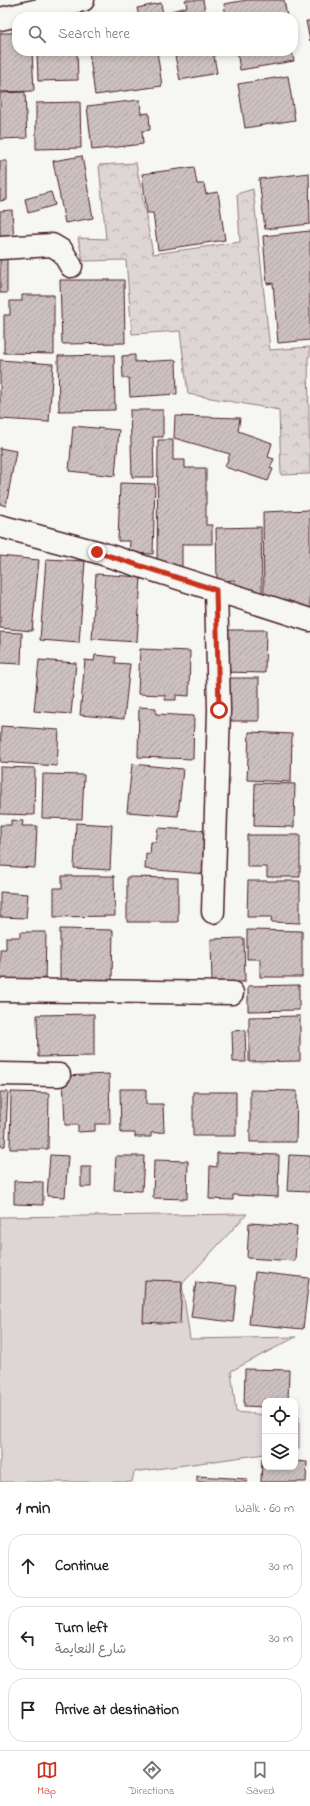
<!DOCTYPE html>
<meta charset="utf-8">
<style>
body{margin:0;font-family:"Indie Flower","Playpen Sans Arabic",sans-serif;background:#f6f6f6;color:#222}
.controls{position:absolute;right:12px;bottom:12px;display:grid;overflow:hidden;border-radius:8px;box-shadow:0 2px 6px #0003}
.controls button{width:36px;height:36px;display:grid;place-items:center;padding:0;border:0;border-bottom:1px solid #e0e0e0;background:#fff;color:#222;font:20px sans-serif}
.stop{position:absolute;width:12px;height:12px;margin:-9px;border:3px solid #c8321e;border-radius:50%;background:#fff}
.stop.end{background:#c8321e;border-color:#fff;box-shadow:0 1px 4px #0008}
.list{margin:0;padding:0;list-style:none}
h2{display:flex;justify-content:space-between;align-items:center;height:52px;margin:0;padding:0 16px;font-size:17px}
h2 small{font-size:13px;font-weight:400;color:#767676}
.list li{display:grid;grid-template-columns:26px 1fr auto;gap:12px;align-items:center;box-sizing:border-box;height:64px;margin:0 8px 8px;padding:0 8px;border:1px solid #e0e0e0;border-radius:16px}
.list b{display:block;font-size:15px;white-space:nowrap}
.list p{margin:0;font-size:13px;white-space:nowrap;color:#767676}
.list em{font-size:13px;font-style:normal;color:#767676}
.icon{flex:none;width:22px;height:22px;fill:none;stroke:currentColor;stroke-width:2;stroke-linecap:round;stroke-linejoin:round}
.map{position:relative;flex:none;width:310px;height:1482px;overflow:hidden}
.search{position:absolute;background:#fff;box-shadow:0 2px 6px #0003;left:12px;right:12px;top:12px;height:44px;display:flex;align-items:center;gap:10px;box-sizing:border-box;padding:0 14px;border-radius:16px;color:#767676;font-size:15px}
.sheet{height:268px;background:#fff}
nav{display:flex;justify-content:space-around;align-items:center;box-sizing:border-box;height:56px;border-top:1px solid #e0e0e0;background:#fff;font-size:11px;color:#767676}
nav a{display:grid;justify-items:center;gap:2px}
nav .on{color:#c8321e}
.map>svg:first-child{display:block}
</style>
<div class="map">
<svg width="310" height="1482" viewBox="0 0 310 1482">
<defs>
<pattern id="forest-crowns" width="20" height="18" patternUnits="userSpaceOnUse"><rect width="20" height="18" fill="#ddd6d5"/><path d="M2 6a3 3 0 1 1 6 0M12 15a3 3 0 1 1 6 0" fill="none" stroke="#bfb7b7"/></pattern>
<pattern id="building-hatch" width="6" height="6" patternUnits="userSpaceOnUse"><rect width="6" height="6" fill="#ccc1c0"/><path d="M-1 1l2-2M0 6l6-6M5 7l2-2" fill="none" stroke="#b1a5a5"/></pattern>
</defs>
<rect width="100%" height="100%" fill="#f6f6f2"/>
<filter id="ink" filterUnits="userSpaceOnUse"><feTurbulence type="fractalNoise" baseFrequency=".025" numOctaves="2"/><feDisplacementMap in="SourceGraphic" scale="8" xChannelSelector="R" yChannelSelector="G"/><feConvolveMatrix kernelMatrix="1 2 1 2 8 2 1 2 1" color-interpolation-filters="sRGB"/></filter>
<g filter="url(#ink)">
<!-- grass -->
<path fill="#ddd6d5" stroke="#947a80" d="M 247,1214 L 182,1284 L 190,1339 L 296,1337 L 231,1371 L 236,1412 L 265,1415 L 265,1454 L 134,1472 L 132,1482 L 0,1482 L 0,1217 Z
M 295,1417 L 299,1417 L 299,1449 L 295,1449 Z"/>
<!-- forest -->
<path fill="url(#forest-crowns)" stroke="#947a80" d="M 136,163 L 153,254 L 240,242 L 237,194 L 253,189 L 270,350 L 310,347 L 310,356 L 308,357 L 310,474 L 281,475 L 279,410 L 188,394 L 180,331 L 132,334 L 126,260 L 83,261 L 78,238 L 106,239 L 99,165 Z"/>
<!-- building -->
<path fill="url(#building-hatch)" stroke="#4a1f2b" d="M 185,0 L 203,0 L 206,17 L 172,17 L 171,11 L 187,7 Z
M 247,0 L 284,0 L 287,17 L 226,17 L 224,4 Z
M 161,3 L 163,15 L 139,17 L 137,8 Z
M 306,21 L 310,21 L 310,41 Z
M 13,28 L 17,28 L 17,51 L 32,51 L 34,91 L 0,92 L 0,33 L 12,33 Z
M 37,51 L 77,51 L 78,80 L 38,81 Z
M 89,51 L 157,51 L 162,86 L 95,95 Z
M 174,51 L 213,51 L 217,73 L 180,80 Z
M 237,51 L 292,51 L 294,61 L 240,70 Z
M 288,76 L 295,120 L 245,128 L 238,84 Z
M 25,92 L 27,138 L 0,139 L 0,93 Z
M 140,100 L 141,114 L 149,113 L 150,130 L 142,131 L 143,144 L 92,150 L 87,106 Z
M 80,102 L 81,148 L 36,149 L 36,103 Z
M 82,156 L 93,218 L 65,223 L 53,161 Z
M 0,161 L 7,161 L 7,200 L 0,201 Z
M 194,167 L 197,184 L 204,184 L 206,194 L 218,192 L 225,240 L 158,250 L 153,213 L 147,213 L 142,174 Z
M 309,173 L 310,224 L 265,229 L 259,179 Z
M 51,192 L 55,205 L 28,213 L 25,199 Z
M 12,210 L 14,240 L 0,241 L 0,211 Z
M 310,231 L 310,340 L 278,343 L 273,283 L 267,284 L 263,236 Z
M 7,257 L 7,293 L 0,293 L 0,258 Z
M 60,280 L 124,280 L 125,343 L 62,344 Z
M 22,295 L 54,295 L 54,354 L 4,353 L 4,315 L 10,315 L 10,301 L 22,301 Z
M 114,355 L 115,410 L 59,411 L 58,356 Z
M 135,355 L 135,362 L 176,360 L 177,394 L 130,397 L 129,378 L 123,378 L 122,356 Z
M 0,360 L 53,364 L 49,422 L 0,419 Z
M 130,410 L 163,410 L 163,437 L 153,437 L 154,477 L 132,477 Z
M 175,416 L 240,418 L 238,431 L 272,443 L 268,457 L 274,459 L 270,468 L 273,469 L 268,481 L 225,467 L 230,454 L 174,438 Z
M 73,426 L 119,430 L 115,476 L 69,471 Z
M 158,440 L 173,440 L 173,460 L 185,460 L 185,468 L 206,468 L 206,525 L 212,525 L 212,544 L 182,544 L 182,575 L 157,565 Z
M 0,448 L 16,451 L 6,506 L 0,504 Z
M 120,483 L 155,484 L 153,554 L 129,553 L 130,541 L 118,541 Z
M 310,510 L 310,610 L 264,598 L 263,512 Z
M 261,527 L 262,594 L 235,589 L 235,580 L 217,581 L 216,528 Z
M 0,556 L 39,560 L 32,631 L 0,628 Z
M 46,559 L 85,561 L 79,643 L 40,640 Z
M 96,574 L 141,577 L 137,642 L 92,639 Z
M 225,630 L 266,630 L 265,673 L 224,672 Z
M 0,632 L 22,633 L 21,664 L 0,663 Z
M 140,649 L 190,651 L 189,696 L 176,695 L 176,700 L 165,700 L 165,695 L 138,694 Z
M 95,655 L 116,657 L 115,663 L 130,664 L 124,719 L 80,715 L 85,660 L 94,661 Z
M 39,660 L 76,663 L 71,714 L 34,711 Z
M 226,678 L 259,678 L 259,721 L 226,721 Z
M 139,707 L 156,708 L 156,714 L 194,716 L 193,759 L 138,757 Z
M 1,726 L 59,730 L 57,766 L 0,762 Z
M 249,732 L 292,734 L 291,782 L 247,780 Z
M 132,764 L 183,769 L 178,816 L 127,812 Z
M 0,767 L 35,768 L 34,815 L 0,814 Z
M 43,774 L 84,775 L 82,819 L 42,818 Z
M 255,783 L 295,784 L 294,827 L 254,826 Z
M 11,820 L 23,821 L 22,826 L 37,826 L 35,868 L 0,866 L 0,825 L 11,825 Z
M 76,823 L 112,825 L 110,870 L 74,868 Z
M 158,828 L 209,831 L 205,874 L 145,869 L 146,853 L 150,854 L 151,842 L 156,842 Z
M 247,835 L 300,835 L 300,877 L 267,877 L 267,867 L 247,867 Z
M 62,876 L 114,876 L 115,916 L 54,917 L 54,888 L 62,888 Z
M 127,877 L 178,878 L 178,922 L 127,922 Z
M 248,881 L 300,881 L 300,923 L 271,922 L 272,917 L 247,917 Z
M 0,892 L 28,894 L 26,918 L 0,917 Z
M 60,929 L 113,930 L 112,980 L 60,980 Z
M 247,930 L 302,931 L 302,977 L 260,977 L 260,959 L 247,959 Z
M 20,932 L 46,932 L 45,983 L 0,983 L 0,949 L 6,949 L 6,937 L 20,937 Z
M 244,938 L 245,982 L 212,982 L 211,939 Z
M 299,985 L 299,1010 L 248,1011 L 248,986 Z
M 94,1014 L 94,1056 L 38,1057 L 37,1015 Z
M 300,1016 L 300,1061 L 249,1062 L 249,1017 Z
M 245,1030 L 246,1062 L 233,1062 L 232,1031 Z
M 109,1074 L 110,1124 L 95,1124 L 95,1131 L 78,1132 L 78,1125 L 65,1125 L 63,1076 Z
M 120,1089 L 146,1089 L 146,1104 L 163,1104 L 164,1132 L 151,1133 L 151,1137 L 135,1137 L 135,1133 L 121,1133 Z
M 250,1090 L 297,1091 L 296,1142 L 250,1142 Z
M 0,1092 L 8,1092 L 5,1146 L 0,1146 Z
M 11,1092 L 49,1093 L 48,1149 L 10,1149 Z
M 193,1092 L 236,1092 L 236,1136 L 193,1136 Z
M 217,1153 L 279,1155 L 278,1197 L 233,1195 L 233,1200 L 209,1199 L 210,1166 L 217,1167 Z
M 50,1155 L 68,1156 L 65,1197 L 47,1196 Z
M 289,1155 L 310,1156 L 310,1192 L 287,1191 Z
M 116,1156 L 144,1156 L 142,1191 L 114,1190 Z
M 154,1160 L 188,1161 L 187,1199 L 153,1198 Z
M 81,1167 L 91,1167 L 91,1187 L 81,1187 Z
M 14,1181 L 43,1182 L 43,1205 L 14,1204 Z
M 249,1223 L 297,1226 L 295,1261 L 247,1258 Z
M 255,1272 L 309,1278 L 303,1329 L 249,1324 Z
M 145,1280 L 182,1281 L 180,1324 L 143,1322 Z
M 196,1282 L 237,1286 L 233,1322 L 191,1317 Z
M 245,1369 L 289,1370 L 288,1401 L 265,1401 L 265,1407 L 244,1406 Z
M 262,1458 L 265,1459 L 265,1467 L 295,1467 L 295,1461 L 307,1462 L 306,1482 L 261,1482 Z
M 197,1476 L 247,1479 L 247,1482 L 197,1482 Z"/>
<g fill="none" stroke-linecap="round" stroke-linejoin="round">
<!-- minor casing -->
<g stroke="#4a1f2b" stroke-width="25">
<path id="minor" d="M 0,19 L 83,0
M 0,248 L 52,245 L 62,251 L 71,266
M 0,526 L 97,552 L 310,620
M 213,912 L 219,710 L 216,590
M 0,990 L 232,993
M 0,1074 L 59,1075"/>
</g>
<!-- minor -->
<use href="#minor" stroke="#f6f6f2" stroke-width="22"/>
</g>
</g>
<g fill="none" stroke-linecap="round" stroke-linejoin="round" filter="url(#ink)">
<!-- route -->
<path stroke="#c8321e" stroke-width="5" d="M 97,552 L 216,590 L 219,710"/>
</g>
</svg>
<div class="controls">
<button><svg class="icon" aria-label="locate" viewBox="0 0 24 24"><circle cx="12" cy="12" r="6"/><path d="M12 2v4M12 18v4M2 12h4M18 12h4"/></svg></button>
<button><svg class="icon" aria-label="layers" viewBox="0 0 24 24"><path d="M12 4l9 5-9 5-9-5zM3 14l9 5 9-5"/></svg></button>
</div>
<div class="stop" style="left:219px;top:710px"></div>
<div class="stop end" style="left:97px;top:552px"></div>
<div class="search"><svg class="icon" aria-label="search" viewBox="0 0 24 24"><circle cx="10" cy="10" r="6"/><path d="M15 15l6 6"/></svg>Search here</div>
</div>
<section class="sheet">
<h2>1 min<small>Walk · 60 m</small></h2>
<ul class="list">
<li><svg class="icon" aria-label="ahead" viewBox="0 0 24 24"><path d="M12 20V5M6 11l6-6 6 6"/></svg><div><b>Continue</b></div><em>30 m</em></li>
<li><svg class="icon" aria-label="left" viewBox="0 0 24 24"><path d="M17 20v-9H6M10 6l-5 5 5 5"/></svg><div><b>Turn left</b><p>شارع النعايمة</p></div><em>30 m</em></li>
<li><svg class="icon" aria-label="arrive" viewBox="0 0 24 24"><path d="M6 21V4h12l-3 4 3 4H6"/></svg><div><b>Arrive at destination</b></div></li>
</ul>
</section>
<nav>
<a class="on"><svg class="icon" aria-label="map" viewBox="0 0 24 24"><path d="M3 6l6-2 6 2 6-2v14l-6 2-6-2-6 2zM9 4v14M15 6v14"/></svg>Map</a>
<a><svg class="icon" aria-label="directions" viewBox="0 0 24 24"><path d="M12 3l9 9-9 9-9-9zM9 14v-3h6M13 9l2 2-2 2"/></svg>Directions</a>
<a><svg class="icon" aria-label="saved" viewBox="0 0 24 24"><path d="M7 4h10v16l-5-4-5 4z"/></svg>Saved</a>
</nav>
